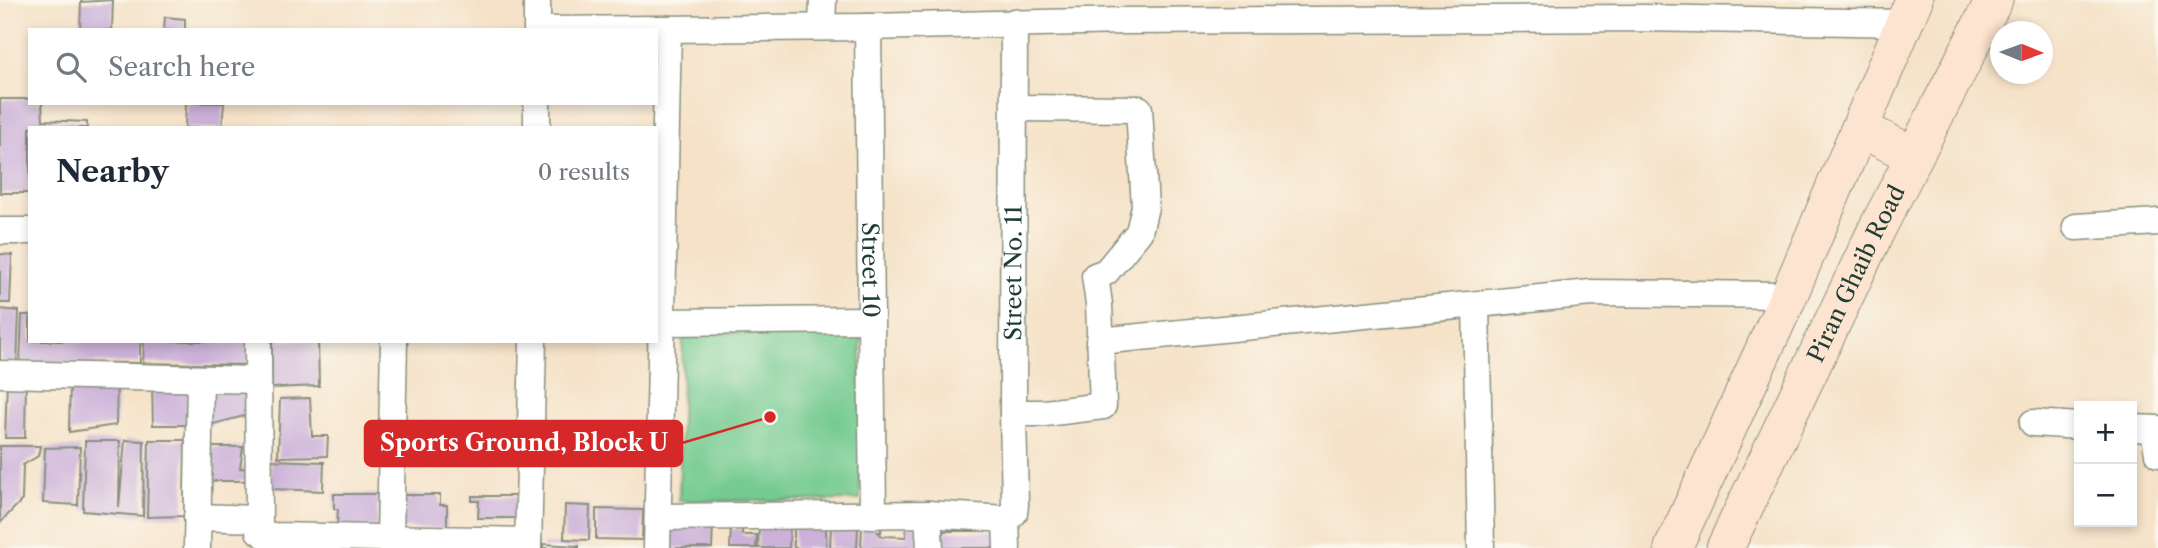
<!DOCTYPE html>
<meta charset="utf-8">
<style>
body{margin:0;font-family:"Libre Caslon Text",serif;background:#f6f6f7;color:#1f2937}
.controls{position:absolute;right:21px;bottom:21px;display:grid;overflow:hidden;border-radius:0px;box-shadow:0 4px 10px #0003}
.controls button{width:63px;height:63px;display:grid;place-items:center;padding:0;border:0;border-bottom:2px solid #e0e1e3;background:#fff;color:#1f2937;font:35px sans-serif}
.compass{position:absolute;left:1990px;top:21px;width:63px;height:63px;border-radius:50%;background:#fff;box-shadow:0 4px 10px #0003;rotate:91deg}
.list{margin:0;padding:0;list-style:none}
h2{display:flex;justify-content:space-between;align-items:center;height:91px;margin:0;padding:0 28px;font-size:30px}
h2 small{font-size:23px;font-weight:400;color:#747a83}
.icon{flex:none;width:38px;height:38px;fill:none;stroke:currentColor;stroke-width:2;stroke-linecap:round;stroke-linejoin:round}
.map{position:relative;flex:none;width:2158px;height:548px;overflow:hidden}
.search{position:absolute;background:#fff;box-shadow:0 4px 10px #0003;left:28px;top:28px;width:630px;height:77px;display:flex;align-items:center;gap:18px;box-sizing:border-box;padding:0 24px;border-radius:0px;color:#747a83;font-size:26px}
.panel{position:absolute;background:#fff;box-shadow:0 4px 10px #0003;left:28px;top:126px;width:630px;height:217px;border-radius:0px}
.map>svg:first-child{display:block}
</style>
<div class="map">
<svg width="2158" height="548" viewBox="0 0 2158 548">
<rect width="100%" height="100%" fill="#fbf7ec"/>
<filter id="ink" filterUnits="userSpaceOnUse"><feTurbulence type="fractalNoise" baseFrequency=".0143" numOctaves="2"/><feDisplacementMap in="SourceGraphic" scale="14" xChannelSelector="R" yChannelSelector="G"/><feConvolveMatrix kernelMatrix="1 2 1 2 8 2 1 2 1" color-interpolation-filters="sRGB"/></filter>
<filter id="wash" filterUnits="userSpaceOnUse"><feTurbulence type="fractalNoise" baseFrequency=".00686" numOctaves="4" result="noise"/><feDisplacementMap in="SourceGraphic" scale="28" xChannelSelector="R" yChannelSelector="G"/><feGaussianBlur stdDeviation="1.57" result="paint"/><feColorMatrix in="noise" values="0 0 0 0 0 0 0 0 0 0 0 0 0 0 0 0 0 1.4 0 .05"/><feComposite in="paint" operator="in"/></filter>
<g filter="url(#wash)">
<rect width="100%" height="100%" fill="#f5e2c8"/>
<!-- green -->
<path fill="#74cb91" stroke="#4a8462" stroke-width="2" d="M 861,331 L 860,500 L 679,501 L 683,334 Z"/>
<g id="blocks">
<!-- building -->
<path fill="#cbb1d9" d="M 113,0 L 112,30 L 80,30 L 81,2 Z
M 165,17 L 185,19 L 185,30 L 164,30 Z
M 0,99 L 30,99 L 30,103 L 42,103 L 43,120 L 87,122 L 87,128 L 30,128 L 30,193 L 0,193 Z
M 186,103 L 224,103 L 222,128 L 185,128 Z
M 0,254 L 12,255 L 10,303 L 0,303 Z
M 0,309 L 19,311 L 17,363 L 0,361 Z
M 22,315 L 30,315 L 30,341 L 140,341 L 140,363 L 20,362 Z
M 144,341 L 249,341 L 249,365 L 143,363 Z
M 272,341 L 318,341 L 319,386 L 272,388 Z
M 26,379 L 25,438 L 5,438 L 7,382 Z
M 70,381 L 117,383 L 116,425 L 69,432 Z
M 204,383 L 248,384 L 248,415 L 202,427 Z
M 152,385 L 194,387 L 194,425 L 153,425 Z
M 310,398 L 312,436 L 328,436 L 327,456 L 278,457 L 280,399 Z
M 125,440 L 144,441 L 143,516 L 83,511 L 85,441 L 120,441 L 119,507 Z
M 149,440 L 185,440 L 184,516 L 147,517 Z
M 0,446 L 40,446 L 38,456 L 23,465 L 22,500 L 0,523 Z
M 80,447 L 78,505 L 43,503 L 45,448 Z
M 203,447 L 243,447 L 240,468 L 252,469 L 251,481 L 204,481 Z
M 271,460 L 324,462 L 323,491 L 271,489 Z
M 334,494 L 378,494 L 377,527 L 337,527 L 338,509 L 334,509 Z
M 400,495 L 440,495 L 440,505 L 447,505 L 447,528 L 399,528 Z
M 472,496 L 517,496 L 516,518 L 478,518 L 479,501 L 472,501 Z
M 565,505 L 590,506 L 589,540 L 564,539 Z
M 596,509 L 643,510 L 642,540 L 596,539 Z
M 667,520 L 713,522 L 712,548 L 665,548 Z
M 759,521 L 790,522 L 789,548 L 758,548 Z
M 794,524 L 826,525 L 826,548 L 794,548 Z
M 831,526 L 858,527 L 857,548 L 830,548 Z
M 906,526 L 918,527 L 917,548 L 864,548 L 861,545 L 862,527 L 881,527 L 881,532 L 878,532 L 882,536 L 906,537 Z
M 731,529 L 742,529 L 742,535 L 757,535 L 756,548 L 730,548 Z
M 943,531 L 1001,531 L 1001,548 L 943,548 Z
M 543,544 L 579,546 L 579,548 L 543,548 Z"/>
</g>
</g>
<g filter="url(#ink)">
<use href="#blocks" fill-opacity="0" stroke="#8a907e" stroke-width="2"/>
<g fill="none" stroke-linecap="round" stroke-linejoin="round">
<!-- minor casing -->
<g stroke="#8a907e" stroke-width="29">
<g id="minor">
<path d="M 537,0 L 537,30"/>
<path d="M 822,27 L 823,0"/>
<path id="s1" d="M 868,27 L 873,515"/>
<path d="M 543,30 L 868,27 L 1125,21 L 1643,18 L 1904,23"/>
<path d="M 537,128 L 537,103"/>
<path d="M 2076,227 L 2158,222"/>
<path d="M 0,231 L 30,231"/>
<path d="M 1476,305 L 1481,548"/>
<path d="M 663,322 L 870,320"/>
<path d="M 258,341 L 259,531 L 265,535 L 274,536 L 528,541"/>
<path d="M 1099,341 L 1591,293 L 1789,295"/>
<path d="M 0,374 L 258,380"/>
<path d="M 1013,413 L 1045,413 L 1103,406 L 1099,304 L 1095,276 L 1106,272 L 1139,232 L 1145,207 L 1139,109 L 1015,108"/>
<path d="M 2033,423 L 2079,426"/>
<path d="M 2132,428 L 2158,429"/>
<path d="M 2154,429 L 2158,454"/>
<path d="M 928,514 L 930,548"/>
<path d="M 197,517 L 258,519"/>
<path d="M 658,517 L 928,514 L 1006,519"/>
<path id="s2" d="M 1006,519 L 1014,513 L 1015,505 L 1013,413 L 1014,22"/>
<path d="M 1006,519 L 1007,548"/>
<path d="M 390,539 L 394,341"/>
<path d="M 197,548 L 200,379"/>
<path d="M 528,548 L 533,341"/>
<path d="M 657,548 L 668,29"/>
</g>
</g>
<!-- secondary casing -->
<g stroke="#8a907e" stroke-width="39">
<g id="secondary">
<path d="M 1860,128 L 1914,156"/>
<path d="M 1673,548 L 1789,295 L 1914,0"/>
<path id="s3" d="M 1725,548 L 1876,231 L 1994,0"/>
</g>
</g>
<!-- minor -->
<use href="#minor" stroke="#fff" stroke-width="26"/>
<!-- secondary -->
<use href="#secondary" stroke="#fde4d0" stroke-width="37"/>
</g>
</g>
<g text-anchor="middle" dominant-baseline="central" stroke-width="6" stroke-linejoin="round" paint-order="stroke">
<!-- street labels -->
<g font-size="23" fill="#1f3d34" stroke="#fbf7ec">
<text stroke="none"><textPath href="#s1" startOffset="243">Street 10</textPath></text>
<text stroke="none"><textPath href="#s2" startOffset="250">Street No. 11</textPath></text>
<text stroke="none"><textPath href="#s3" startOffset="304">Piran Ghaib Road</textPath></text>
</g>
</g>
<!-- callouts -->
<path fill="none" stroke="#d62828" stroke-width="2.5" d="M770 417L682 443"/>
<circle fill="#d62828" stroke="#fbf7ec" stroke-width="2.5" cx="770" cy="417" r="7"/>
<rect fill="#d62828" stroke="#d62828" stroke-width="2.5" x="365" y="421" width="317" height="45" rx="7"/>
<g font-size="24" text-anchor="middle" font-weight="bold" fill="#fff">
<text x="524" y="451">Sports Ground, Block U</text>
</g>
</svg>
<div class="controls">
<button>+</button>
<button>−</button>
</div>
<svg class="compass" viewBox="-18 -18 36 36"><path d="M0-13l5 13h-10z" fill="#e53935"/><path d="M0 13l5-13h-10z" fill="#747a83"/></svg>
<div class="search"><svg class="icon" aria-label="search" viewBox="0 0 24 24"><circle cx="10" cy="10" r="6"/><path d="M15 15l6 6"/></svg>Search here</div>
<section class="panel">
<h2>Nearby<small>0 results</small></h2>
<ul class="list">
</ul>
</section>
</div>
